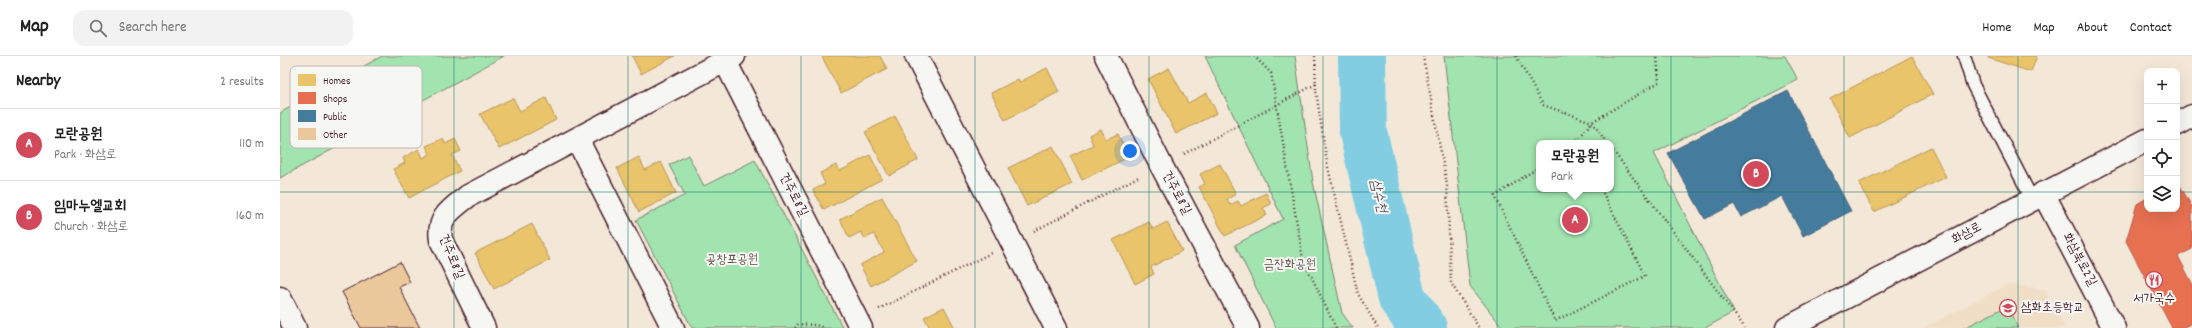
<!DOCTYPE html>
<meta charset="utf-8">
<style>
body{margin:0;font-family:Dekko,"Poor Story",sans-serif;background:#f2f2f2;color:#222}
.controls{position:absolute;right:12px;top:12px;display:grid;overflow:hidden;border-radius:8px;box-shadow:0 4px 16px #0002}
.controls button{width:36px;height:36px;display:grid;place-items:center;padding:0;border:0;border-bottom:1px solid #e0e0e0;background:#fff;color:#222;font:20px sans-serif}
.you{position:absolute;left:850px;top:95px;width:14px;height:14px;margin:-10px;border:3px solid #fff;border-radius:50%;background:#1a73e8;box-shadow:0 0 0 6px #1a73e833}
.badge{display:grid;place-items:center;width:26px;height:26px;border-radius:50%;background:#d1495b;color:#fff;font-size:13px;font-weight:700}
.pin{position:absolute;translate:-50% -50%;border:2px solid #fff;box-shadow:0 1px 4px #0006}
.popup{position:absolute;left:1256px;top:84px;width:78px;height:52px;box-sizing:border-box;display:grid;place-content:center;border-radius:8px;background:#fff;filter:drop-shadow(0 1px 3px #0005);font-size:13px;white-space:nowrap;color:#767676}
.popup b{font-size:15px;color:#222}
.popup::after{content:'';position:absolute;left:50%;top:100%;margin-left:-8px;border:8px solid transparent;border-top-color:#fff}
.list{margin:0;padding:0;list-style:none}
h2{display:flex;justify-content:space-between;align-items:center;height:52px;margin:0;padding:0 16px;font-size:17px}
h2 small{font-size:13px;font-weight:400;color:#767676}
.list li{display:grid;grid-template-columns:26px 1fr auto;gap:12px;align-items:center;box-sizing:border-box;height:72px;padding:0 16px;border-top:1px solid #e0e0e0}
.list b{display:block;font-size:15px;white-space:nowrap}
.list p{margin:0;font-size:13px;white-space:nowrap;color:#767676}
.list em{font-size:13px;font-style:normal;color:#767676}
.icon{flex:none;width:22px;height:22px;fill:none;stroke:currentColor;stroke-width:2;stroke-linecap:round;stroke-linejoin:round}
.map{position:relative;flex:none;width:1912px;height:272px;overflow:hidden}
header{display:flex;align-items:center;gap:24px;box-sizing:border-box;height:56px;padding:0 20px;background:#fff;border-bottom:1px solid #e0e0e0}
header strong{font-size:19px}
nav{display:flex;gap:22px;margin-inline-start:auto;font-size:14px}
.search{width:280px;height:36px;background:#f2f2f2;display:flex;align-items:center;gap:10px;box-sizing:border-box;padding:0 14px;border-radius:12px;color:#767676;font-size:15px}
main{display:flex}
aside{flex:1;background:#fff}
.map>svg:first-child{display:block}
</style>
<header>
<strong>Map</strong>
<div class="search"><svg class="icon" aria-label="search" viewBox="0 0 24 24"><circle cx="10" cy="10" r="6"/><path d="M15 15l6 6"/></svg>Search here</div>
<nav><a>Home</a><a>Map</a><a>About</a><a>Contact</a></nav>
</header>
<main>
<aside>
<h2>Nearby<small>2 results</small></h2>
<ul class="list">
<li><span class="badge">A</span><div><b>모란공원</b><p>Park · 화삼로</p></div><em>110 m</em></li>
<li><span class="badge">B</span><div><b>임마누엘교회</b><p>Church · 화삼로</p></div><em>160 m</em></li>
</ul>
</aside>
<div class="map">
<svg width="1912" height="272" viewBox="0 0 1912 272">
<rect width="100%" height="100%" fill="#f3e8d8"/>
<filter id="ink" filterUnits="userSpaceOnUse"><feTurbulence type="fractalNoise" baseFrequency=".025" numOctaves="2"/><feDisplacementMap in="SourceGraphic" scale="8" xChannelSelector="R" yChannelSelector="G"/><feConvolveMatrix kernelMatrix="1 2 1 2 8 2 1 2 1" color-interpolation-filters="sRGB"/></filter>
<g filter="url(#ink)">
<!-- built -->
<path fill="#f1dec6" d="M 1728,228 L 1764,233 L 1785,272 L 1643,272 Z"/>
<!-- green -->
<path fill="#a2e4af" stroke="#76826d" fill-rule="evenodd" d="M 102,0 L 224,0 L 0,122 L 0,57 Z
M 925,0 L 1015,0 L 1033,126 L 1062,257 L 1073,272 L 996,272 L 955,189 L 1003,163 Z
M 1164,0 L 1505,0 L 1518,24 L 1374,97 L 1454,256 L 1425,272 L 1223,272 L 1190,230 ZM 1259,87 L 1331,87 L 1331,133 L 1259,133 Z
M 408,99 L 424,130 L 475,104 L 563,272 L 412,272 L 356,164 L 405,139 L 389,109 Z
M 1727,250 L 1738,272 L 1684,272 Z"/>
<!-- homes -->
<path fill="#e9c46a" stroke="#b99257" d="M 352,0 L 395,0 L 361,18 Z
M 545,0 L 600,0 L 607,13 L 561,37 L 542,1 Z
M 1632,0 L 1653,38 L 1570,82 L 1550,43 Z
M 1709,0 L 1757,0 L 1751,16 L 1708,2 Z
M 767,12 L 779,36 L 725,64 L 711,37 L 738,23 L 740,26 Z
M 889,12 L 908,47 L 927,37 L 937,57 L 896,78 L 868,23 Z
M 233,42 L 240,55 L 266,42 L 276,64 L 219,93 L 200,58 Z
M 615,60 L 638,104 L 609,120 L 585,76 Z
M 821,73 L 826,83 L 838,78 L 849,101 L 802,124 L 790,100 L 813,89 L 809,79 Z
M 163,82 L 165,88 L 175,83 L 181,95 L 172,99 L 180,115 L 129,142 L 113,113 L 125,107 L 123,102 L 139,93 L 143,102 L 150,98 L 146,90 Z
M 773,90 L 792,128 L 747,150 L 728,112 Z
M 1651,91 L 1666,121 L 1594,156 L 1579,127 Z
M 590,99 L 602,123 L 544,154 L 533,134 L 545,128 L 540,117 L 556,109 L 560,115 Z
M 359,101 L 365,114 L 381,106 L 396,137 L 359,156 L 337,112 Z
M 940,108 L 956,138 L 947,143 L 950,149 L 958,145 L 961,150 L 986,137 L 991,148 L 983,152 L 987,159 L 945,180 L 919,131 L 925,128 L 920,118 Z
M 602,141 L 637,205 L 591,230 L 580,209 L 604,196 L 594,178 L 585,183 L 581,176 L 569,182 L 560,163 Z
M 869,166 L 873,173 L 887,166 L 902,195 L 871,211 L 874,218 L 855,228 L 833,184 Z
M 252,168 L 270,204 L 214,233 L 195,197 Z
M 664,251 L 675,272 L 650,272 L 644,261 Z"/>
<!-- shops -->
<path fill="#e76f51" stroke="#b85746" d="M 1897,126 L 1898,126 L 1912,151 L 1912,193 L 1898,200 L 1912,227 L 1912,267 L 1902,272 L 1892,272 L 1846,185 L 1857,148 L 1867,142 L 1867,153 L 1897,153 Z"/>
<!-- public -->
<path fill="#457b9d" stroke="#465f7b" d="M 1508,35 L 1571,155 L 1523,180 L 1502,140 L 1461,161 L 1454,148 L 1425,163 L 1388,97 Z"/>
<g fill="none" stroke-linecap="round" stroke-linejoin="round">
<!-- river -->
<path stroke="#82cde2" stroke-width="48" d="M 1082,0 L 1083,76 L 1122,242 L 1143,272"/>
</g>
<!-- building -->
<path fill="#ebc79c" stroke="#4a1f2b" d="M 120,206 L 130,226 L 119,231 L 140,272 L 81,272 L 62,236 Z"/>
<g fill="none" stroke-linecap="round" stroke-linejoin="round">
<!-- lane casing -->
<g stroke="#4a1f2b" stroke-width="15">
<path id="lane" d="M 1684,0 L 1693,29 L 1752,143"/>
</g>
<!-- street casing -->
<g stroke="#4a1f2b" stroke-width="25">
<path id="street" d="M 636,0 L 776,272
M 826,0 L 881,109 L 968,272
M 445,5 L 581,272
M 297,83 L 393,272
M 1763,137 L 1834,272
M 204,272 L 161,184 C 157,161 172,153 188,140 L 454,0"/>
</g>
<!-- secondary casing -->
<g stroke="#4a1f2b" stroke-width="25">
<path id="secondary" d="M 1897,68 L 1912,60
M 0,242 L 15,272
M 1507,272 L 1867,84"/>
</g>
<!-- path -->
<path stroke="#4a1f2b" stroke-width="2.5" stroke-dasharray="1 3" stroke-linecap="butt" d="M 974,0 L 991,17 L 1023,203 L 1056,272
M 1035,0 L 1036,35 L 1047,107 L 1078,238 L 1098,272
M 1143,0 L 1167,129 L 1171,227 L 1199,272
M 1236,0 L 1263,49 L 1312,66 L 1327,87
M 1295,87 L 1312,66 L 1379,26 L 1377,0
M 1331,92 L 1465,272
M 904,98 L 1036,28
M 1259,111 L 1215,140 L 1275,265 L 1365,220 L 1321,133
M 754,175 L 860,120
M 599,253 L 711,197
M 515,272 L 518,268 L 536,269 L 544,272"/>
<!-- lane -->
<use href="#lane" stroke="#f6f6f2" stroke-width="12"/>
<!-- street -->
<use href="#street" stroke="#f6f6f2" stroke-width="22"/>
<!-- secondary -->
<use href="#secondary" stroke="#f6f6f2" stroke-width="22"/>
</g>
</g>
<!-- grid -->
<path fill="none" stroke="#0f766e" stroke-width="1" stroke-opacity="0.55" d="M 174,0 L 174,272M 348,0 L 348,272M 521,0 L 521,272M 695,0 L 695,272M 869,0 L 869,272M 1043,0 L 1043,272M 1217,0 L 1217,272M 1391,0 L 1391,272M 1564,0 L 1564,272M 1738,0 L 1738,272M 0,136 L 1867,136M 1897,136 L 1912,136"/>
<!-- icons -->
<defs>
<g id="restaurant-ring" transform="scale(0.9)"><circle r="9.5" fill="#f6f6f2" stroke="#d1495b" stroke-width="1.5"/><path d="M-5-6h1v4h1v-4h1v4h1v-4h1v5L-1.5 .5V6h-2V.5L-5-1ZM5-6V6H3V1.5H1.5Q1.5-4 5-6Z" fill="#d1495b"/></g>
<g id="school-ring" transform="scale(0.9)"><circle r="9.5" fill="#f6f6f2" stroke="#d1495b" stroke-width="1.5"/><path d="M0-5L7-2L0 1L-7-2ZM-4 1L0 2.5L4 1V4Q0 6-4 4Z" fill="#d1495b"/></g>
</defs>
<g fill-rule="evenodd">
<use href="#restaurant-ring" x="1874" y="224"/>
<use href="#school-ring" x="1728" y="252"/>
</g>
<g text-anchor="middle" dominant-baseline="central" stroke-width="4" stroke-linejoin="round" paint-order="stroke">
<!-- street labels -->
<g font-size="13" fill="#4a1f2b" stroke="#f6f6f2">
<text transform="translate(896 137) rotate(62)">건주로8길</text>
<text transform="translate(513 139) rotate(63)">건주로8길</text>
<text transform="translate(1687 178) rotate(-28)">화삼로</text>
<text transform="translate(171 201) rotate(68)">건주로8길</text>
<text transform="translate(1799 204) rotate(62)">화삼북로2길</text>
</g>
<!-- park labels -->
<g font-size="13" fill="#60504c" stroke="#f6f6f2">
<text x="452" y="204">곶창포공원</text>
<text x="1010" y="209">금잔화공원</text>
</g>
<!-- poi labels -->
<g font-size="13" fill="#4a1f2b" stroke="#f6f6f2">
<text x="1874" y="243">서가국수</text>
<text x="1741" y="252" text-anchor="start">삼화초등학교</text>
</g>
<!-- water labels -->
<g font-size="14" font-style="italic" fill="#5b5362" stroke="#f6f6f2">
<text transform="translate(1098 140) rotate(77)">삼수천</text>
</g>
</g>
<!-- legend -->
<rect x="10" y="10" width="132" height="82" rx="6" fill="#f6f6f2" stroke="#c2b6b6" stroke-width="1"/>
<rect x="18" y="18" width="18" height="12" fill="#e9c46a"/>
<rect x="18" y="36" width="18" height="12" fill="#e76f51"/>
<rect x="18" y="54" width="18" height="12" fill="#457b9d"/>
<rect x="18" y="72" width="18" height="12" fill="#ebc79c"/>
<g font-size="11" fill="#4a1f2b">
<text x="43" y="28">Homes</text>
<text x="43" y="46">Shops</text>
<text x="43" y="64">Public</text>
<text x="43" y="82">Other</text>
</g>
</svg>
<div class="controls">
<button>+</button>
<button>−</button>
<button><svg class="icon" aria-label="locate" viewBox="0 0 24 24"><circle cx="12" cy="12" r="6"/><path d="M12 2v4M12 18v4M2 12h4M18 12h4"/></svg></button>
<button><svg class="icon" aria-label="layers" viewBox="0 0 24 24"><path d="M12 4l9 5-9 5-9-5zM3 14l9 5 9-5"/></svg></button>
</div>
<div class="you"></div>
<div class="pin badge" style="left:1295px;top:164px">A</div>
<div class="popup"><b>모란공원</b>Park</div>
<div class="pin badge" style="left:1476px;top:118px">B</div>
</div>
</main>
